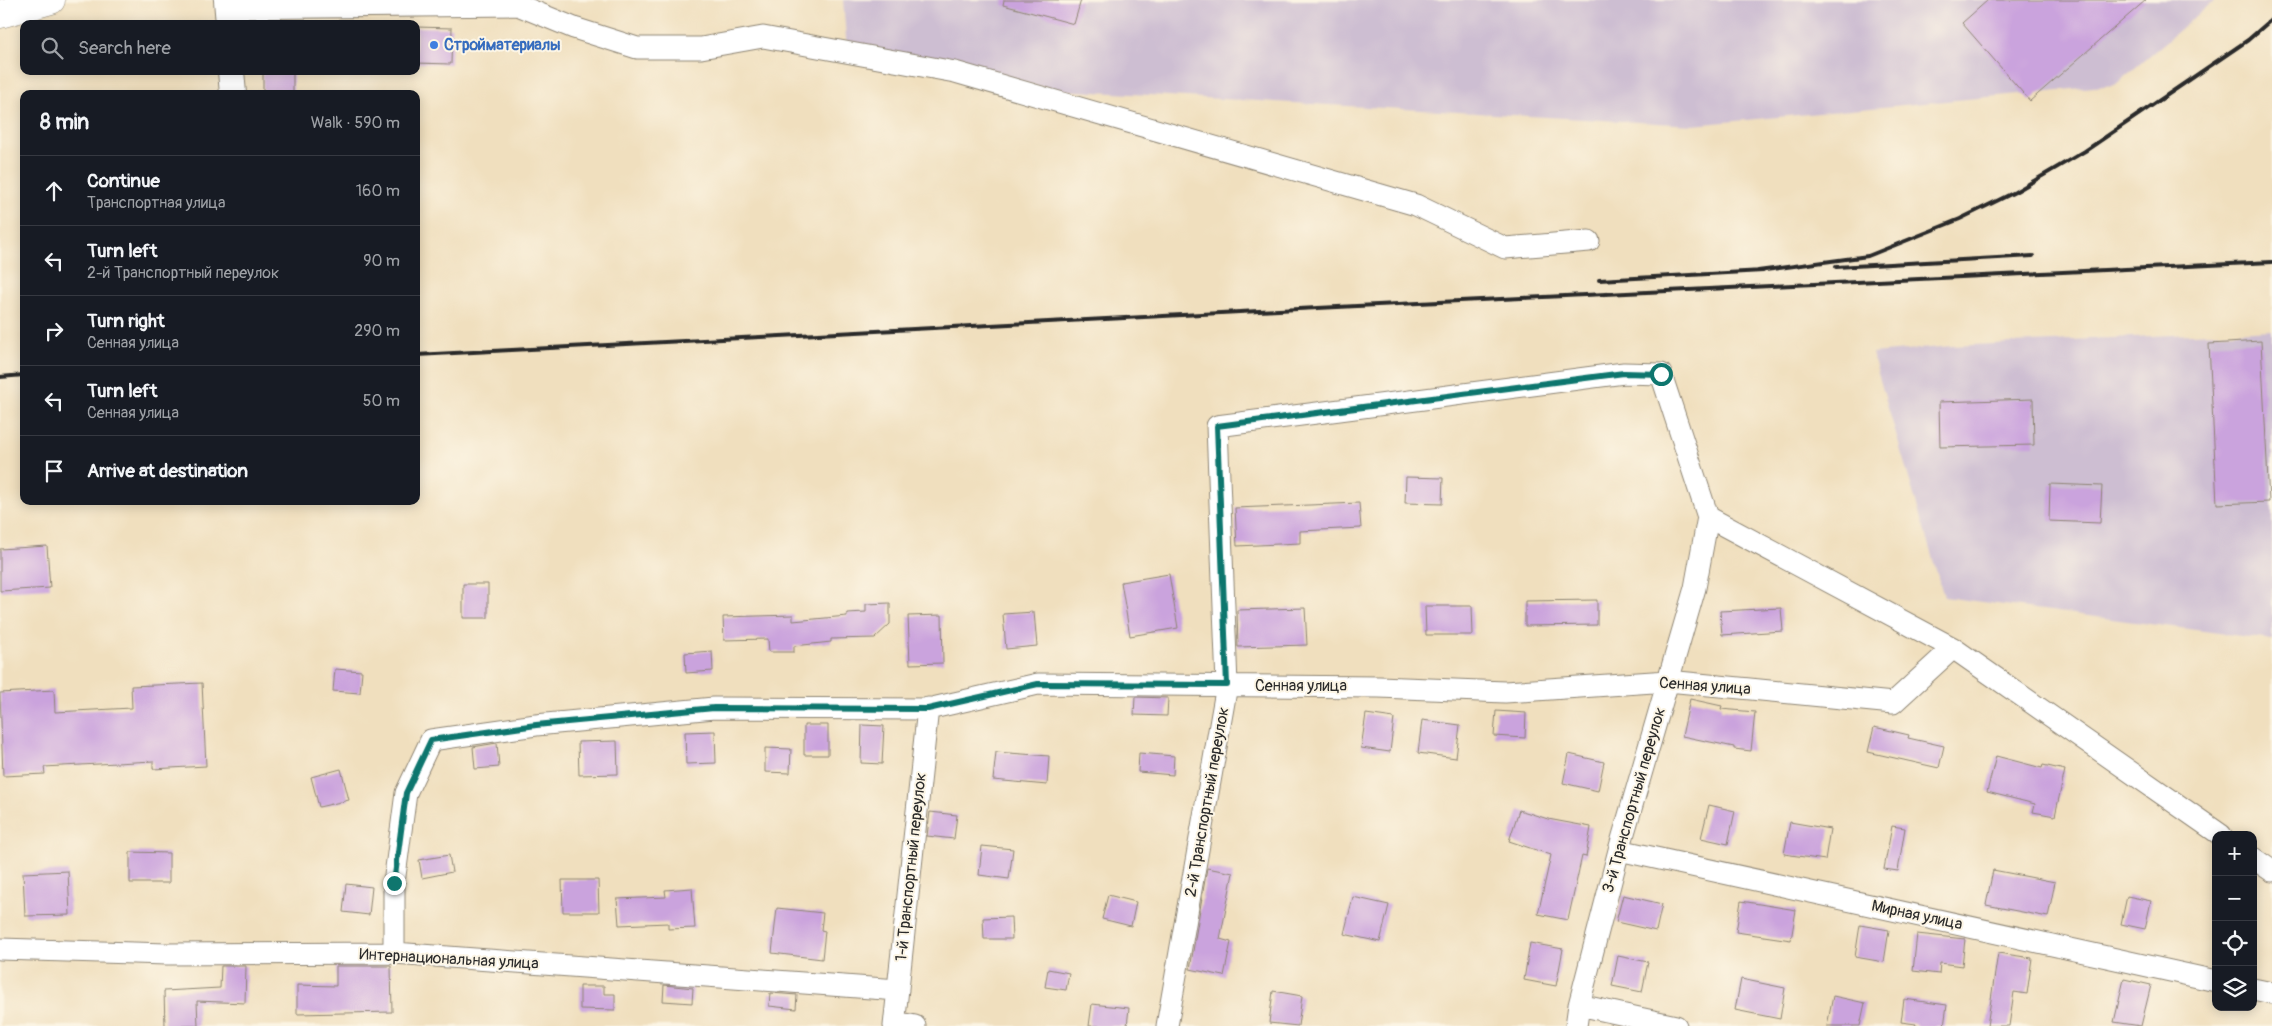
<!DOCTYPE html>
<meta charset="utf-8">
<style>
body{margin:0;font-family:Pangolin,sans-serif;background:#242831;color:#f1f3f6}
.controls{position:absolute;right:15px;bottom:15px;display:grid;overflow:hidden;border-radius:10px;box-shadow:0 2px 12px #0003}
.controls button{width:45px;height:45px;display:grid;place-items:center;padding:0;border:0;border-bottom:1px solid #363941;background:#171b24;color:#f1f3f6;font:25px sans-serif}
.stop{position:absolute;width:15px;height:15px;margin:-11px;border:4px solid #0f766e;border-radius:50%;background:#fff}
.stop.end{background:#0f766e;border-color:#fff;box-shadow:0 1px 5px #0008}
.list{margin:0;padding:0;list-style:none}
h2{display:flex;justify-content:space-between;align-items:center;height:65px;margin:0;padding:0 20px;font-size:21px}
h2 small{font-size:16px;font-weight:400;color:#9ea1a6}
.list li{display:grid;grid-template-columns:32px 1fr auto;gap:15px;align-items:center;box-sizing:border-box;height:70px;padding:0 20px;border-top:1px solid #363941}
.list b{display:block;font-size:19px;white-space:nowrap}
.list p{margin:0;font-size:16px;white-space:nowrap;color:#9ea1a6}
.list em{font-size:16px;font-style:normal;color:#9ea1a6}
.icon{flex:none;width:28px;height:28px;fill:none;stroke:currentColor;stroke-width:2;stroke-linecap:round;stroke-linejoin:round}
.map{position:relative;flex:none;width:2272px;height:1026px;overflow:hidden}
.search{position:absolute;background:#171b24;box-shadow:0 2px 12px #0003;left:20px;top:20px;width:400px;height:55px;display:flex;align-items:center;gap:12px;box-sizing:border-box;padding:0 18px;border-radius:10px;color:#9ea1a6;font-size:19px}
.panel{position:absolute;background:#171b24;box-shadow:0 2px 12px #0003;left:20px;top:90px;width:400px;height:415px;border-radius:10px}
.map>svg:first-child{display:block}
</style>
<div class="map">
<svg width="2272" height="1026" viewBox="0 0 2272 1026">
<rect width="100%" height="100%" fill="#fcf5e5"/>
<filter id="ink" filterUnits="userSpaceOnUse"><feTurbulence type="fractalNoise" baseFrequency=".02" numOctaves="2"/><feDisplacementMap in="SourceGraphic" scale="10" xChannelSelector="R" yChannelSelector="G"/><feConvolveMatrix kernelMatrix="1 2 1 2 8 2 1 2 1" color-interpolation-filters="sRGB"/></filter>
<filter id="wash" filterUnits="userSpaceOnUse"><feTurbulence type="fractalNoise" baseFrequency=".0096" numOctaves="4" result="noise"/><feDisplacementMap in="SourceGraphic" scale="20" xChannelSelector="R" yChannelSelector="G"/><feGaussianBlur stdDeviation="1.12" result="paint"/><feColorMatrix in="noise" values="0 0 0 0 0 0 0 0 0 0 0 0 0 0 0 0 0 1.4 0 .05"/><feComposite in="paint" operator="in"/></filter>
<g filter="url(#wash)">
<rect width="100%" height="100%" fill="#f0dfbe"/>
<!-- industrial -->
<path fill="#cdbed2" d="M 843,0 L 2215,0 L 2115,85 L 1693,125 L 1058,90 L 847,50 Z
M 2272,330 L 2272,640 L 1944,597 L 1872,353 L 1953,346 Z"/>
<g id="blocks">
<!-- building -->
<path fill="#caa3dd" d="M 1004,0 L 1081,0 L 1074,24 L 1003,5 Z
M 1988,0 L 2146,0 L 2030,101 L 1962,23 Z
M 416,27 L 452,28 L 451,64 L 416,63 Z
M 263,71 L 293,71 L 293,94 L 263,94 Z
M 2261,341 L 2269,502 L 2217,504 L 2209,344 Z
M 2033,399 L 2034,445 L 1940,447 L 1939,402 Z
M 1406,477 L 1443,478 L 1442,504 L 1405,503 Z
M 2050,484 L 2102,486 L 2100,523 L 2049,521 Z
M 1359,503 L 1361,528 L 1300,531 L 1300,543 L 1237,546 L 1235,508 Z
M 47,546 L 50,588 L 0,591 L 0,549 Z
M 1169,574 L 1178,628 L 1130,636 L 1121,582 Z
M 463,584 L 488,584 L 488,618 L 463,618 Z
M 1597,600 L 1597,625 L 1525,626 L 1525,601 Z
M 890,603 L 890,624 L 875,638 L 831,639 L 831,642 L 794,646 L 794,652 L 769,652 L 768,639 L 724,640 L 723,617 L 793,615 L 793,621 L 847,616 L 847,613 L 866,612 L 866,604 Z
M 1425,606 L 1472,606 L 1473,635 L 1426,635 Z
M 1305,608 L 1307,645 L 1238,647 L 1237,610 Z
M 1781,608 L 1783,631 L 1722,635 L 1720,611 Z
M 1034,612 L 1037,646 L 1006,649 L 1003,614 Z
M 942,615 L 943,663 L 910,664 L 908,616 Z
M 712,651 L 713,671 L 686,673 L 685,653 Z
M 335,669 L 362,671 L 360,693 L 333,691 Z
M 202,683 L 206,766 L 153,769 L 153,761 L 44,767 L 45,774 L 3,776 L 0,693 L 54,690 L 55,712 L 132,708 L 131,686 Z
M 1135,697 L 1168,698 L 1167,716 L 1134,715 Z
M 1690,699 L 1722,706 L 1721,709 L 1755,712 L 1751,751 L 1734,749 L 1734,747 L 1682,736 Z
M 1496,711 L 1526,713 L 1525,738 L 1494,736 Z
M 1366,714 L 1394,718 L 1390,752 L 1361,748 Z
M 1422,720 L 1460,725 L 1456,758 L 1418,753 Z
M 804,725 L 828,725 L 828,755 L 804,755 Z
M 862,725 L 884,726 L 882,764 L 861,763 Z
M 1874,727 L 1909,735 L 1908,738 L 1944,746 L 1939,768 L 1868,752 Z
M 715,731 L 716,763 L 686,764 L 685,732 Z
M 617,741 L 618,774 L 579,775 L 578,742 Z
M 497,743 L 499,767 L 475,769 L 473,747 Z
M 765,748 L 791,749 L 790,773 L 765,772 Z
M 996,752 L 1049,756 L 1047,785 L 993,780 Z
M 1139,753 L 1174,756 L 1173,775 L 1138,772 Z
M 1569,754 L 1604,762 L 1598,791 L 1563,783 Z
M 1996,756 L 2042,768 L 2043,765 L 2065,770 L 2055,816 L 2033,812 L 2035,804 L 1987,792 Z
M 341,769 L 349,800 L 319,807 L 311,777 Z
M 1709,805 L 1735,811 L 1728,844 L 1701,838 Z
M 1519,810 L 1548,819 L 1591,827 L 1586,857 L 1582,856 L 1568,920 L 1538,914 L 1551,855 L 1509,841 Z
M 930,812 L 957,815 L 954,839 L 927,836 Z
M 1790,822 L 1830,829 L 1825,860 L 1784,854 Z
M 1892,826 L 1905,828 L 1898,871 L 1884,869 Z
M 982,846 L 1013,849 L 1009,879 L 979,875 Z
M 130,852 L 169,853 L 169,883 L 130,883 Z
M 449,855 L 452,872 L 422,878 L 419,860 Z
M 1207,868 L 1233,873 L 1220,939 L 1231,942 L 1224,976 L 1190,969 Z
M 1993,870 L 2055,882 L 2048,917 L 1986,905 Z
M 68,871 L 70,915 L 25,916 L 23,873 Z
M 562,880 L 598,880 L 599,912 L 563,912 Z
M 346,884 L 372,887 L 369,915 L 343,912 Z
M 692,888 L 695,928 L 668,929 L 668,923 L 619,925 L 617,899 L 666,897 L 665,890 Z
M 1108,895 L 1136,902 L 1131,926 L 1102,919 Z
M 1623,895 L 1662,904 L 1656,931 L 1616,922 Z
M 2127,896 L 2151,901 L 2145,929 L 2121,924 Z
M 1353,897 L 1389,905 L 1380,942 L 1344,934 Z
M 1741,901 L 1796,910 L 1791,940 L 1736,932 Z
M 777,908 L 823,913 L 821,930 L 825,931 L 822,959 L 772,953 Z
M 1011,917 L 1012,939 L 984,939 L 983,918 Z
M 1860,925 L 1889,930 L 1884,962 L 1855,957 Z
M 1917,934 L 1965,939 L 1962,966 L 1940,963 L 1939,974 L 1913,971 Z
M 1530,943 L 1563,949 L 1556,986 L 1524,980 Z
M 1998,953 L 2032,958 L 2027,994 L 2014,992 L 2009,1026 L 1987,1026 Z
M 1618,956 L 1648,962 L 1642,992 L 1612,986 Z
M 221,966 L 246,966 L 245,1003 L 197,1001 L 198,1026 L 165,1026 L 164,991 L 220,988 Z
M 336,966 L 391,966 L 392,1012 L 297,1014 L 297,985 L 336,986 Z
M 1048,969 L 1069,973 L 1066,990 L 1045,987 Z
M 1741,979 L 1785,988 L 1780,1019 L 1735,1010 Z
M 2124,979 L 2151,985 L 2141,1026 L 2114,1022 Z
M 664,985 L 693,988 L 692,1003 L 663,1001 Z
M 580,986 L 604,986 L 604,994 L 615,994 L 615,1010 L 580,1009 Z
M 1273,991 L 1302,996 L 1298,1026 L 1269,1023 Z
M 770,993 L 797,995 L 796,1009 L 769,1006 Z
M 1833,996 L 1865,1003 L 1860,1026 L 1827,1026 Z
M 1904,999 L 1947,1005 L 1944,1026 L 1915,1026 L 1916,1024 L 1901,1022 Z
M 1092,1004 L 1129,1008 L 1127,1026 L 1089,1026 Z"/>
</g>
</g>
<g filter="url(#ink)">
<use href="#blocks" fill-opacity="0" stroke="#8e8574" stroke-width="1"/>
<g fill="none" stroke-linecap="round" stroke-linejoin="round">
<!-- minor casing -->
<g stroke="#8e8574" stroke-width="23">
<path id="minor" d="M 228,8 L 518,5 L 574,28 L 637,48 L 701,48 L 763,37 L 955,72 L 1416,205 L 1505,248 L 1589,241
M 1708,517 L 1953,648 L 2221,835
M 1619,850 L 2216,981
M 2253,858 L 2272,871
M 0,949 L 167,954 L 394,953 L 898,990
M 394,953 L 394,883 L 406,793 L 431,740 L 536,725 L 714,708 L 928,709 L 1038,684 L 1379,687 L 1505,692 L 1668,681 L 1893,703 L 1953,648
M 2253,989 L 2272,993
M 1579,1005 L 1676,1026
M 895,1022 L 915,1026
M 894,1026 L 928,708
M 1167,1026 L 1227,685 L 1217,426 L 1624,373 L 1661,374 L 1708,517 L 1695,588 L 1619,850 L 1579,1005 L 1576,1026"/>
</g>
<!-- tertiary casing -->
<g stroke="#8e8574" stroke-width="28">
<path id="tertiary" d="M 227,0 L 229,24
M 231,71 L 233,94"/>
</g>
<!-- secondary casing -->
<g stroke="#8e8574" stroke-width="29">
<path id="secondary" d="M 0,14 L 51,0"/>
</g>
<!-- minor -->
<use href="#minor" stroke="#fff" stroke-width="21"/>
<!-- tertiary -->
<use href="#tertiary" stroke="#fff" stroke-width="26"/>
<!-- secondary -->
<use href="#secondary" stroke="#fff" stroke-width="28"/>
<!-- rail -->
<path stroke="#2b2b2b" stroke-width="4" d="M 1836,267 L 2033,256
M 1758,271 L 1868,256 L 1960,219 L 2015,192 L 2085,151 L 2248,40 L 2272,19
M 1599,280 L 1763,271
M 416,355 L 1357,306 L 2272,262
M 0,377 L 24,375"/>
</g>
</g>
<g fill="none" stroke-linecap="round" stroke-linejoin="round" filter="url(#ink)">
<!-- route -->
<path stroke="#0f766e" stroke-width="6" d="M 394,883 L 406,793 L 431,740 L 536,725 L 714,708 L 928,709 L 1038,684 L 1227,685 L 1217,426 L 1624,373 L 1661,374"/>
</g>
<!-- markers -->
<circle fill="#3f7fe0" stroke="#fcf5e5" stroke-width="2" cx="434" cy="45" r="5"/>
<g text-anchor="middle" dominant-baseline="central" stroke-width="4" stroke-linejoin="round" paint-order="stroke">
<!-- shop labels -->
<g font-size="16" font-weight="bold" fill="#366cbe" stroke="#fcf5e5" text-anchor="start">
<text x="444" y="45">Стройматериалы</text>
</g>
<!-- street labels -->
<g font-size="16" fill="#2b2b2b" stroke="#fcf5e5">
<text x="1301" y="686">Сенная улица</text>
<text transform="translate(1705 686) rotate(4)">Сенная улица</text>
<text transform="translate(1634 800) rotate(-74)">3-й Транспортный переулок</text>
<text transform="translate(1207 802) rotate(-80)">2-й Транспортный переулок</text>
<text transform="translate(911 867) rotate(-84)">1-й Транспортный переулок</text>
<text transform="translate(1917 915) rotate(12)">Мирная улица</text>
<text transform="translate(449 959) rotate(3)">Интернациональная улица</text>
</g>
</g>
</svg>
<div class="controls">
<button>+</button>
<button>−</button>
<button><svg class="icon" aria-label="locate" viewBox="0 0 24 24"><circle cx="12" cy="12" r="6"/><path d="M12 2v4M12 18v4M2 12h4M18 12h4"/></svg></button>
<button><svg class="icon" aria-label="layers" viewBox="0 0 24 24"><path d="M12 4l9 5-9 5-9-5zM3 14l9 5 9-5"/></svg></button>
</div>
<div class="stop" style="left:1661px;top:374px"></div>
<div class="stop end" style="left:394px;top:883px"></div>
<div class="search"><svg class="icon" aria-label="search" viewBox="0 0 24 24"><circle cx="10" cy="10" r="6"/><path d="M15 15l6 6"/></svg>Search here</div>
<section class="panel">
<h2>8 min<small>Walk · 590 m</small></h2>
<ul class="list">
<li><svg class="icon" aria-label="ahead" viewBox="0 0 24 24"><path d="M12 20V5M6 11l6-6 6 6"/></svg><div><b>Continue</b><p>Транспортная улица</p></div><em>160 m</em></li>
<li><svg class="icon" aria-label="left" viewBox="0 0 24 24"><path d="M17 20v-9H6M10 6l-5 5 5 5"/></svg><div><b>Turn left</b><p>2-й Транспортный переулок</p></div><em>90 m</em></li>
<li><svg class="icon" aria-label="right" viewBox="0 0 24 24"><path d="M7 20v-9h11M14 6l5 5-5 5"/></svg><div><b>Turn right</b><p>Сенная улица</p></div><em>290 m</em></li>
<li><svg class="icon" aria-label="left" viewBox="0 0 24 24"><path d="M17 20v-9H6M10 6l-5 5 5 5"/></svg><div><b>Turn left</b><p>Сенная улица</p></div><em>50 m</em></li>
<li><svg class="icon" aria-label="arrive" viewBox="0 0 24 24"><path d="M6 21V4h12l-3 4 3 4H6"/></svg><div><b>Arrive at destination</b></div></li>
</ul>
</section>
</div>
